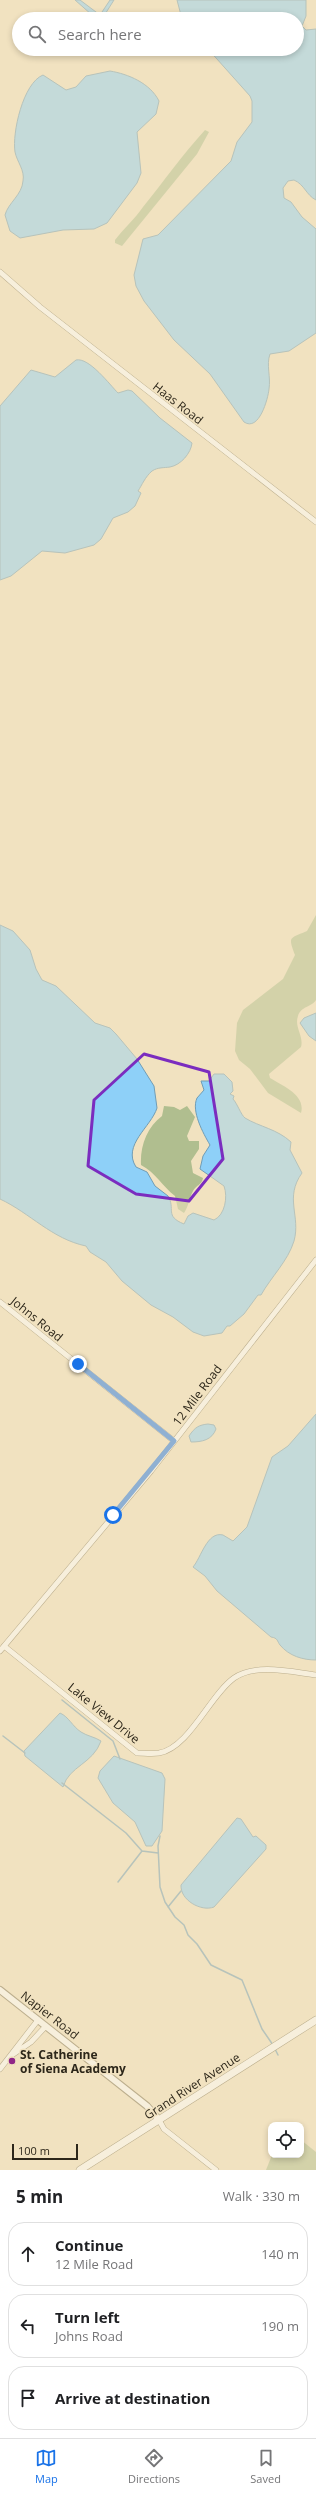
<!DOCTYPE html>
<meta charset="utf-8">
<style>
body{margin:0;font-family:"Open Sans",sans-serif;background:#f6f6f6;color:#202124}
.controls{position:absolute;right:12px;bottom:12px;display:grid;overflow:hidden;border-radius:8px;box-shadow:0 2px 6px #0003}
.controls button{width:36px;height:36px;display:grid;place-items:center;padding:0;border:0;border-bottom:1px solid #e0e0e0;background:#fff;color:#202124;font:20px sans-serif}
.scale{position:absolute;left:12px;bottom:10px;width:66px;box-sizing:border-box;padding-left:4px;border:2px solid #2d271a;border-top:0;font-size:11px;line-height:14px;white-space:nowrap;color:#2d271a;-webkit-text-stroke:3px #f1e2c0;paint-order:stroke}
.stop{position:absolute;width:12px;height:12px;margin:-9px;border:3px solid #1a73e8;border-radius:50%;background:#fff}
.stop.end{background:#1a73e8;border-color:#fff;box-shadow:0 1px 4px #0008}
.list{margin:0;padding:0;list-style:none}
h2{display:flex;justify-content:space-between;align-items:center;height:52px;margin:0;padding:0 16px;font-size:17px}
h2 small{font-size:13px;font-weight:400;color:#757577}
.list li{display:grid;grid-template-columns:26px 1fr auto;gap:12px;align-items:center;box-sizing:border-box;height:64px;margin:0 8px 8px;padding:0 8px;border:1px solid #e0e0e0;border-radius:16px}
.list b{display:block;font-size:15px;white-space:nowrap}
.list p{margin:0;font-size:13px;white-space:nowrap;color:#757577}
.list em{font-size:13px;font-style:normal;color:#757577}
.icon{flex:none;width:22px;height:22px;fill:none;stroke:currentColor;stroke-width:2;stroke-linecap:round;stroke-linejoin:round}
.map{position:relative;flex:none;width:316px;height:2170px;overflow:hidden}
.search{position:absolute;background:#fff;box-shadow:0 2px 6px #0003;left:12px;right:12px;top:12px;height:44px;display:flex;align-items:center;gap:10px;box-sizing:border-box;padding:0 14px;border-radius:22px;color:#757577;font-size:15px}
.sheet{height:268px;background:#fff}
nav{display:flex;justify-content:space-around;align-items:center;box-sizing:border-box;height:56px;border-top:1px solid #e0e0e0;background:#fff;font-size:11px;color:#757577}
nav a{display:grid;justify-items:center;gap:2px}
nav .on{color:#1a73e8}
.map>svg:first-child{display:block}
</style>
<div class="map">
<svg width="316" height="2170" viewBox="0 0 316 2170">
<rect width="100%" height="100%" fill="#f1e2c0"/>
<!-- green -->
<path fill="#b0be8f" d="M 205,130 L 209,132 L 197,154 L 122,246 L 115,243 L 115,240 C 124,228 135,219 143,207 C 164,181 183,154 205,130 Z
M 316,915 L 316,1000 C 312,1007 301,1006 298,1016 C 294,1027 304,1036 301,1047 L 269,1074 L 270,1078 C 283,1086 306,1095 301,1113 L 268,1093 L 250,1069 L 239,1060 L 235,1051 L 237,1023 L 243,1010 L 283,979 L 295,955 C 288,936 289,939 307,931 Z
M 164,1106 L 174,1107 L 180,1110 L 187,1106 L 195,1117 L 187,1136 L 189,1141 L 199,1141 L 199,1149 L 191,1161 L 193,1173 L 203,1178 C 202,1185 196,1185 193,1191 C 189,1198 189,1206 184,1213 L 178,1209 L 175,1196 C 162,1186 156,1173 141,1165 C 140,1146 147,1127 162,1116 Z
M 301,2140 L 316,2152 L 316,2170 L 266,2170 L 272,2155 L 301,2155 Z"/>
<!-- water -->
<path fill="#8ed0f8" stroke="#719db5" d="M 75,0 L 80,0 L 100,15 L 110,0 L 114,0 L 102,19 L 92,15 Z
M 177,0 L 306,0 L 306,16 L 302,26 L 306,30 L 316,29 L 316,200 C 306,195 305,185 294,180 L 288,181 L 283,188 L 284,198 L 291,202 L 302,217 L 316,229 L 316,333 L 289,351 L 270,354 C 266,365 271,377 269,389 C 268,399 259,432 244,422 L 210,374 L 174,340 L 144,301 L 136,286 L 134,275 L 143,239 L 158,235 L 231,161 L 237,142 L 252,122 L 252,101 L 250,96 L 208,49 L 297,49 L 297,19 L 182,19 Z
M 110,71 C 128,74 150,83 159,101 L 156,114 L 137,132 L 141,173 L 137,183 L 107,223 L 94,229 L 63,230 L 20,238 L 10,231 L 5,215 C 8,203 22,195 23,181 C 25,170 17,162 15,152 C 12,133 23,83 43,75 L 66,90 L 76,87 L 86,76 Z
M 76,360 C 89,357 110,385 118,393 L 128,390 L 132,391 L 160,418 L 192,443 C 191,453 181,465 170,467 C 164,468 158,467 152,471 C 145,477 142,485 138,491 L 141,493 L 135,506 L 128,512 L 113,518 L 101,539 L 94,545 L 65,553 L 42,551 L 11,576 L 0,580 L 0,406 L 31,370 L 55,377 Z
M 0,925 L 13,931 L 30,950 L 36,969 L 42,980 L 56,986 L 95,1023 L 110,1028 L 116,1034 L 137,1059 L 154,1086 L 157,1108 C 151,1127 122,1145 136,1167 L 147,1172 L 155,1186 L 168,1196 C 176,1209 164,1216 184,1224 L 188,1216 L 193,1213 L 214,1220 C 225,1215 228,1197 224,1186 L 200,1169 L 203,1156 L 210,1145 C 203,1133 191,1111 197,1098 L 204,1090 L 201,1081 L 209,1081 L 214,1074 L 224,1074 L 232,1082 L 233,1091 L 230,1094 L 234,1096 L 233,1099 C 237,1103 241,1115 245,1118 C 260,1127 277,1129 291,1142 L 290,1150 L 302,1173 C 284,1198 301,1216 294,1241 C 288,1261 271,1277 261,1295 L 258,1295 L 244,1314 L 230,1326 L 227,1326 L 222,1333 L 204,1336 L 193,1332 L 173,1317 L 151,1305 L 122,1281 L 106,1262 L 90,1252 L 86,1246 C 52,1239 30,1213 0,1199 Z
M 316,1013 L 316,1041 L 309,1036 L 300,1023 L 304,1018 Z
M 316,1414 L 316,1660 C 303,1660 289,1656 280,1645 C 277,1641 278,1638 271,1637 L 217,1591 L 205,1576 L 193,1567 C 201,1558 207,1531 223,1535 L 233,1541 L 247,1527 L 272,1457 L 288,1446 Z
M 208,1424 L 214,1425 L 216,1429 C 212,1440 202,1442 191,1442 L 189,1436 C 195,1427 199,1425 208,1424 Z
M 60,1713 C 69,1717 72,1726 81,1732 C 87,1736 95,1737 101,1741 C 93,1764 69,1766 63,1787 L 25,1756 L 24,1751 Z
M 114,1756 L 162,1773 L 165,1779 L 162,1831 L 152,1846 L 146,1846 L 135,1822 L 113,1803 L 98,1778 L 100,1771 Z
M 237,1818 L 241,1819 L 253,1837 L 256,1836 L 266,1845 L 266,1849 L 214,1907 C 201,1912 180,1900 181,1885 Z"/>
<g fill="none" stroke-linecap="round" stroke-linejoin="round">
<!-- stream -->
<path stroke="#719db5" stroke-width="1.5" d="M 62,1700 L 113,1741 L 120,1759
M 3,1736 L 25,1753
M 62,1783 L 126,1833 L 142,1851 L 158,1853
M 160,1836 L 158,1846 L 160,1887 L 165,1902 L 175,1917 L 184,1925 L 188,1935 L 197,1944 L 211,1965 L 242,1980 L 262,2029 L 273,2045
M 118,1882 L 142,1851
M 168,1907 L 181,1891
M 275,2049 L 278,2055"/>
<!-- minor casing -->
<g stroke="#7d7051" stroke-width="6">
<path id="minor" d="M 0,272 L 40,307 L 316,522
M 0,1302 L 174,1441
M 4,1646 L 137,1753 C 144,1753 152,1754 159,1753 C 189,1748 210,1695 234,1678 C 256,1663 292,1672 316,1675
M 0,1651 L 151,1471 L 316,1260
M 12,2055 L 31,2042 L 46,2026
M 0,2069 L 38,2020
M 159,2120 L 164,2129 L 216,2170"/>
</g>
<!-- tertiary casing -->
<g stroke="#7d7051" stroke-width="8">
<path id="tertiary" d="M 0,1990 L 147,2106 L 159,2120"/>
</g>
<!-- secondary casing -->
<g stroke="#7d7051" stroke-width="8">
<path id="secondary" d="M 80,2170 L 316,2020"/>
</g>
<!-- minor -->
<use href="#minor" stroke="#fff" stroke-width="5"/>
<!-- tertiary -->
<use href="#tertiary" stroke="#fff" stroke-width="6"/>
<!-- secondary -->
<use href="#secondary" stroke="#fff" stroke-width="7"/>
</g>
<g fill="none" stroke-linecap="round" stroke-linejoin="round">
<!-- route -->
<path stroke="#1a73e8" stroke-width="5" d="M 78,1364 L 174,1441 L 113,1515"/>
</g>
<!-- marked area -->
<path d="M0 0H316V2170H0ZM 144,1054 L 209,1072 L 223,1159 L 189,1201 L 136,1194 L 88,1166 L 94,1100 Z" fill="#f1e2c0" fill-opacity=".55" fill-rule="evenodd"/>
<path fill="none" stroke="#7b2cbf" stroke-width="3" stroke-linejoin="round" d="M 144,1054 L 209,1072 L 223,1159 L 189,1201 L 136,1194 L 88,1166 L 94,1100 Z"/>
<!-- markers -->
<circle fill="#902588" stroke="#f1e2c0" stroke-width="1.5" cx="12" cy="2061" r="4"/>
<g text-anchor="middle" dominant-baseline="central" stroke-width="3" stroke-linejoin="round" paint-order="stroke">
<!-- street labels -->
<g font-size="12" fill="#2d271a" stroke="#f1e2c0">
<text transform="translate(178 403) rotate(38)">Haas Road</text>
<text transform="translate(37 1319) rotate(39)">Johns Road</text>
<text transform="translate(197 1395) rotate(-53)">12 Mile Road</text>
<text transform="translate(104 1713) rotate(39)">Lake View Drive</text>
<text transform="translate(50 2015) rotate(38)">Napier Road</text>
<text transform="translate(192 2086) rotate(-33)">Grand River Avenue</text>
</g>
<!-- poi labels -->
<g font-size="12" font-weight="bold" fill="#2d271a" stroke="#f1e2c0" text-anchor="start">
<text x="20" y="2054">St. Catherine<tspan x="20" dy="14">of Siena Academy</tspan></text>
</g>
</g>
</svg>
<div class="controls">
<button><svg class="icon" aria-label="locate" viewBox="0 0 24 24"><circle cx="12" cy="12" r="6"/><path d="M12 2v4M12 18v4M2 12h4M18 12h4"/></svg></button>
</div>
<div class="scale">100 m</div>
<div class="stop" style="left:113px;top:1515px"></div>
<div class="stop end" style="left:78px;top:1364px"></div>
<div class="search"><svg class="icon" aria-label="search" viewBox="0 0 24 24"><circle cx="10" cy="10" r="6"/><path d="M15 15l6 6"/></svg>Search here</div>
</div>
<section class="sheet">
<h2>5 min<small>Walk · 330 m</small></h2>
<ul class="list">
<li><svg class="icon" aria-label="ahead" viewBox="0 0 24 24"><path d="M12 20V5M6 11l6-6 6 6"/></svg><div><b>Continue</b><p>12 Mile Road</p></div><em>140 m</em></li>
<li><svg class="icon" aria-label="left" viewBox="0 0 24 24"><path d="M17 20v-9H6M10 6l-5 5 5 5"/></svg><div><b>Turn left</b><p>Johns Road</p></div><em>190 m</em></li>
<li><svg class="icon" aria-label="arrive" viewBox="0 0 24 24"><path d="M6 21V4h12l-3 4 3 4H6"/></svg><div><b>Arrive at destination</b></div></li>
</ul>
</section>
<nav>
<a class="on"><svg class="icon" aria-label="map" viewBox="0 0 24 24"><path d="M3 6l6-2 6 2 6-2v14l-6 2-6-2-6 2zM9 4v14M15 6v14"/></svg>Map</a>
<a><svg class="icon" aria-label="directions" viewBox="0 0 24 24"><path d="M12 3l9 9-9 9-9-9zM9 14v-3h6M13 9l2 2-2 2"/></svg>Directions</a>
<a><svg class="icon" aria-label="saved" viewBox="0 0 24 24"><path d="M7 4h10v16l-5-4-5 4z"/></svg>Saved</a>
</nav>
